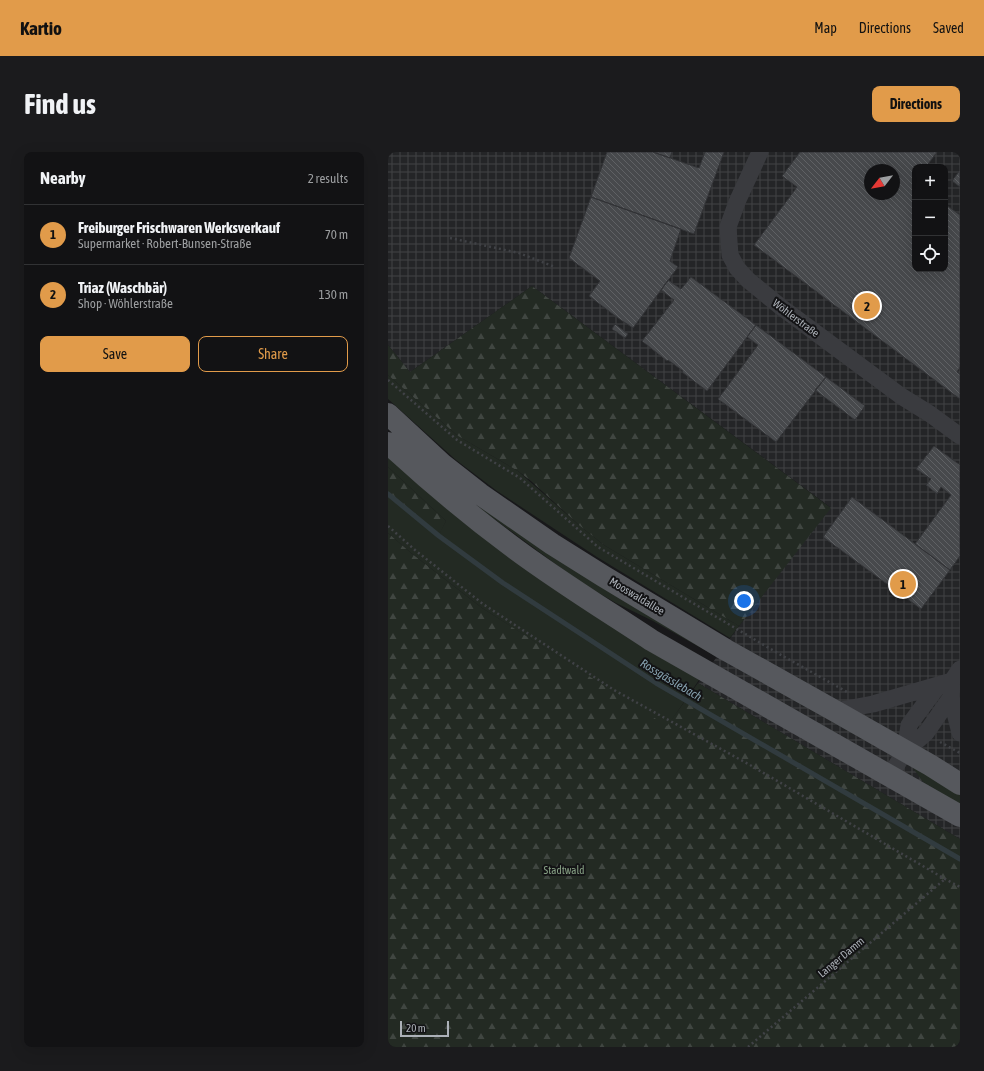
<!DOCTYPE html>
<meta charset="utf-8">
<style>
body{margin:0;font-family:"Asap Condensed",sans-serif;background:#1b1b1d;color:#f1f3f6}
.controls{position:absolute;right:12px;top:12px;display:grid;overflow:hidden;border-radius:8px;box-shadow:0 4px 16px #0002}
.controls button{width:36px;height:36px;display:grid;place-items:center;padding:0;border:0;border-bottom:1px solid #313234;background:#121214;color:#f1f3f6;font:20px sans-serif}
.compass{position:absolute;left:476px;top:12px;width:36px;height:36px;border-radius:50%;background:#121214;box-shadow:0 4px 16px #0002;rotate:239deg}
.scale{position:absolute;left:12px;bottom:10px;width:49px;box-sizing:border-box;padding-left:4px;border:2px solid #acb1b8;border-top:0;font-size:11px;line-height:14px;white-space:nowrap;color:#acb1b8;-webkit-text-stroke:3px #131315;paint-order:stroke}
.you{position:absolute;left:356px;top:449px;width:14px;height:14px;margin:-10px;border:3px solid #fff;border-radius:50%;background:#1a73e8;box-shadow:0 0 0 6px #1a73e833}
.badge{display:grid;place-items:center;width:26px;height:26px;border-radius:50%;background:#e19b4a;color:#111;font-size:13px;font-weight:700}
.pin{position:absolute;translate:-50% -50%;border:2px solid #fff;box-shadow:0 1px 4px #0006}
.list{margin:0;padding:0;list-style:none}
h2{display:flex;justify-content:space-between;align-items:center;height:52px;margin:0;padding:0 16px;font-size:17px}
h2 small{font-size:13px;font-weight:400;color:#9c9ea0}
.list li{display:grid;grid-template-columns:26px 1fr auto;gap:12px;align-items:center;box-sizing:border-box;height:60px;padding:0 16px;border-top:1px solid #313234}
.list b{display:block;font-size:15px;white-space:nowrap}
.list p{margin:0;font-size:13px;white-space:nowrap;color:#9c9ea0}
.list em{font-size:13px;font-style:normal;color:#9c9ea0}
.actions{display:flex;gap:8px;padding:12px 16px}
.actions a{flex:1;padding:9px 0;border:1px solid #e19b4a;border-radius:8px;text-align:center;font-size:14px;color:#e19b4a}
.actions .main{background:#e19b4a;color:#111}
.icon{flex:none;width:22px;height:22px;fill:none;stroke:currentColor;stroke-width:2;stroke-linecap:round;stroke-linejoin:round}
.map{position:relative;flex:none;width:572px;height:895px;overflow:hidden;border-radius:8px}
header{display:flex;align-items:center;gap:24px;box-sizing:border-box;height:56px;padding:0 20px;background:#e19b4a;color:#111}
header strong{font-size:19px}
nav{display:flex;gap:22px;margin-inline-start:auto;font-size:14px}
.intro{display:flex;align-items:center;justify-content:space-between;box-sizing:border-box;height:96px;padding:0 24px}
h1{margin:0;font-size:28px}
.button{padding:10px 18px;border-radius:8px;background:#e19b4a;color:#111;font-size:14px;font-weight:700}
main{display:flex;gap:24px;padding:0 24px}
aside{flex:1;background:#121214;border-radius:8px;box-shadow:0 4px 16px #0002}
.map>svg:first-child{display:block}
</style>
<header>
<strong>Kartio</strong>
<nav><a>Map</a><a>Directions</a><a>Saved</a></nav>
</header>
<div class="intro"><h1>Find us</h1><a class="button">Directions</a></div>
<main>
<aside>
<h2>Nearby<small>2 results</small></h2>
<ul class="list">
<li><span class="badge">1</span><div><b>Freiburger Frischwaren Werksverkauf</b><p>Supermarket · Robert-Bunsen-Straße</p></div><em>70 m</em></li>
<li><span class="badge">2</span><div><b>Triaz (Waschbär)</b><p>Shop · Wöhlerstraße</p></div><em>130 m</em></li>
</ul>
<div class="actions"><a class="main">Save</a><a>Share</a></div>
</aside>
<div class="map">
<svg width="572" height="895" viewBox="0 0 572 895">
<defs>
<pattern id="industrial-grid" width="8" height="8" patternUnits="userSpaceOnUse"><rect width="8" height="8" fill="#242527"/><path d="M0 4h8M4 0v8" fill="none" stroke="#414244"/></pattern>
<pattern id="forest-firs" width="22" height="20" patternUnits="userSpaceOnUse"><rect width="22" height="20" fill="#232a23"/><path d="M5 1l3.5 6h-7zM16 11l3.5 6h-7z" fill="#404641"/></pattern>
<pattern id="building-back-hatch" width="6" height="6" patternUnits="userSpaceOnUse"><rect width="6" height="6" fill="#47494c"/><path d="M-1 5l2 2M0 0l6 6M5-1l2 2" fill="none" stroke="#5f6164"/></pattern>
</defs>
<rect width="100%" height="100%" fill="#18181a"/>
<!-- industrial -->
<path fill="url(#industrial-grid)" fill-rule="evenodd" d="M 0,0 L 572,0 L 572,687 L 310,531 L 351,474 L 442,355 L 144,134 L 22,220 L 0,193 ZM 527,15 L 557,15 L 557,117 L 527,117 ZM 482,18 L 506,18 L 506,42 L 482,42 Z"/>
<!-- green -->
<path fill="#232a23" d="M 0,223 L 70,284 L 130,319 L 192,374 L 216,393 L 351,474 L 342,486 L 209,405 L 109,339 L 68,308 L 0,247 Z
M 9,281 L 487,594 L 265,469 L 228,451 L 192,430 L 94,358 Z
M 0,299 L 313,525 L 279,575 L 94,456 L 23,401 L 0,381 L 0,343 L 50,384 L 58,369 L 0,315 Z
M 526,612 L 572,640 L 572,653 L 535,630 L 525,616 Z"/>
<!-- forest -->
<path fill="url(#forest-firs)" d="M 144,134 L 443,356 L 351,474 L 216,393 L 192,374 L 143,329 L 130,319 L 70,284 L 0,223 L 0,193 L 22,220 Z
M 0,315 L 58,369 L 51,383 L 0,341 Z
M 0,381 L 23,401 L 94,456 L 279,574 L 310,531 L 572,687 L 572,895 L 0,895 Z"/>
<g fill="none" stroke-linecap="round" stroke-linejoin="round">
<!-- stream -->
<path stroke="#313b3f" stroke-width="5" d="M 0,342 L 51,384 L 115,431 L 268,531 L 572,707"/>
</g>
<!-- building -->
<path fill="url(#building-back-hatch)" stroke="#323336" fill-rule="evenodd" d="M 219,0 L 265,0 L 311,16 L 317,0 L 336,0 L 306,82 L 203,45 Z
M 265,0 L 284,0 L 282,6 Z
M 412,0 L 549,0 L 538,15 L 527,15 L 527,117 L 557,117 L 557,52 L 572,63 L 572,215 L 569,220 L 572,222 L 572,247 L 366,93 L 409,35 L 394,24 ZM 482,18 L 506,18 L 506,42 L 482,42 Z
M 572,18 L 572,35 L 564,29 Z
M 203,45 L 293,77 L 282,109 L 290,115 L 245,176 L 230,166 L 201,144 L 212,129 L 181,106 Z
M 303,125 L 368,173 L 319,239 L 294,220 L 295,219 L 280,208 L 279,209 L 254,189 L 286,148 L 273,138 L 280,128 L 293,137 Z
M 227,172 L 240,182 L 237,186 L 224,177 Z
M 368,173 L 438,225 L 388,290 L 330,247 L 370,193 L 359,185 Z
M 438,225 L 477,254 L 467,268 L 427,238 Z
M 546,294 L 572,313 L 572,404 L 562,418 L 527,392 L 563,343 L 553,335 L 549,342 L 538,333 L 543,327 L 528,317 Z
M 464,345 L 562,418 L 533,457 L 435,385 Z"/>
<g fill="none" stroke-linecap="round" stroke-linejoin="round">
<!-- path -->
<path stroke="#404246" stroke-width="2.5" stroke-dasharray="2 3" stroke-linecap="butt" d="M 62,86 L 131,101 L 167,115
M 0,228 L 69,288 L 132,326 L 210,395 L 386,499 L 459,540
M 0,374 L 27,398 L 95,452 L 226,538 L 362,613 L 557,727 L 572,735
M 552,590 L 572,601
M 360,895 L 557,727"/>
<!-- minor -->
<path stroke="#3a3b3f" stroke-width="17" d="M 372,0 L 349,50 L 340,75 L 342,103 L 349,116 L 360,128 L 393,155 L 513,244 L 542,262 L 572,284
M 572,517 L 564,529 L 563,545 L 572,581
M 447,559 L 485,552 L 564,529
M 517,599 L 521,573 L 550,534
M 502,624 L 517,599 L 538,581 L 563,545"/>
<!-- primary -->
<path stroke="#56585d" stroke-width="22" d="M 0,262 L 55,313 L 92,342 L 164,392 L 215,424 L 338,498 L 447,559 L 542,613 L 572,632
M 0,291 C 39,327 79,361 122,393 C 167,427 216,457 263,488 L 572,664"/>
</g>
<g text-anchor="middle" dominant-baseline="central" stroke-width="4" stroke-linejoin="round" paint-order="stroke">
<!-- street labels -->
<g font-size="11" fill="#acb1b8" stroke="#131315">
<text transform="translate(408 166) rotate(37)">Wöhlerstraße</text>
<text transform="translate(249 444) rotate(31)">Mooswaldallee</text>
<text transform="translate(453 805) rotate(-40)">Langer Damm</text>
</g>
<!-- park labels -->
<g font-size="11" fill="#87a185" stroke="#131315">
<text x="176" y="718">Stadtwald</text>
</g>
<!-- water labels -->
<g font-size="12" font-style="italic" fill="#87a2b0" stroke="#131315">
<text transform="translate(283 528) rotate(31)">Rossgässlebach</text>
</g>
</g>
</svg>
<div class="controls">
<button>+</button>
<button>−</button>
<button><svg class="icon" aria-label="locate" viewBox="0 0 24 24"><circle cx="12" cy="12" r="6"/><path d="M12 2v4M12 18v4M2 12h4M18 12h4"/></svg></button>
</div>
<svg class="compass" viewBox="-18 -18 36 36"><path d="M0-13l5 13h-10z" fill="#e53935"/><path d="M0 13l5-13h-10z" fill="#9c9ea0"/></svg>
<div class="scale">20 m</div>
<div class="you"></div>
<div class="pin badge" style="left:515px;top:432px">1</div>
<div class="pin badge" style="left:479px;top:154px">2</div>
</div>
</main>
